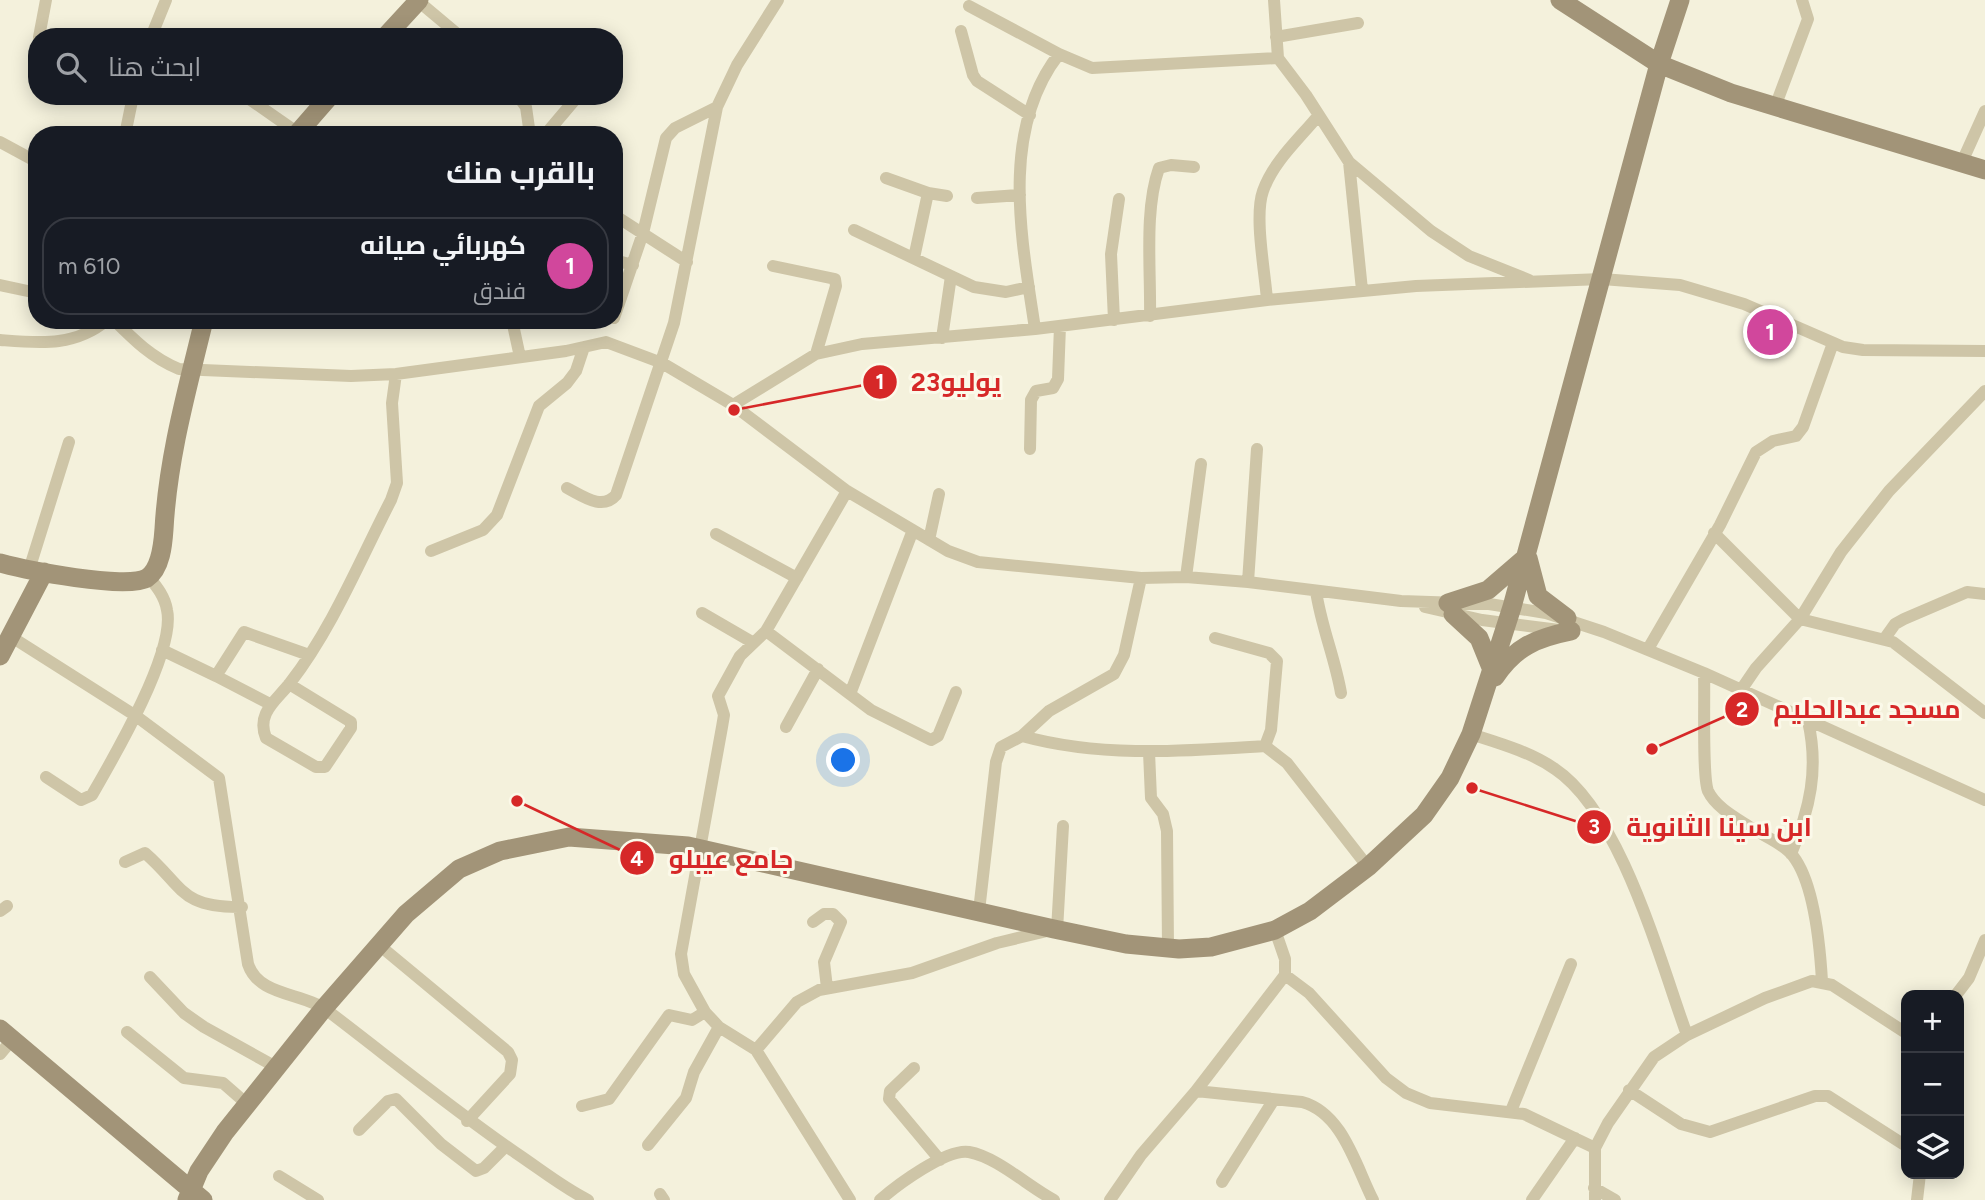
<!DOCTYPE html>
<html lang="ar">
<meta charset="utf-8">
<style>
body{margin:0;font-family:Figtree,Cairo,sans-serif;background:#20242c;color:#f1f3f6;direction:rtl}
.controls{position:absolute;right:21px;bottom:21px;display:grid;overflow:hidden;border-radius:14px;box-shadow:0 4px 18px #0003}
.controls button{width:63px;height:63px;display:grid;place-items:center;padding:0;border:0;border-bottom:2px solid #363941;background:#171b24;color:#f1f3f6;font:35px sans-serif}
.you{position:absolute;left:844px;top:761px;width:24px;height:24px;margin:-18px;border:5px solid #fff;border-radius:50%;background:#1a73e8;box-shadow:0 0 0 10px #1a73e833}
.badge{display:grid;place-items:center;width:46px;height:46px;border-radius:50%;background:#0b8043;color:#fff;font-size:23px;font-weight:700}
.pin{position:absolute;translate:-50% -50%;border:4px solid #fff;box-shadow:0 2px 7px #0006}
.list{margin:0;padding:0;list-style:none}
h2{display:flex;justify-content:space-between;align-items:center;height:91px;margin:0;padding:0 28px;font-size:30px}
h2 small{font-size:23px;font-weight:400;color:#9ea1a6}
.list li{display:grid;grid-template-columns:46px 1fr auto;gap:21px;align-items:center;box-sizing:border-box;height:98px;margin:0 14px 14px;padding:0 14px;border:2px solid #363941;border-radius:28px}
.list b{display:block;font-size:26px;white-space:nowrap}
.list p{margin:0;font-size:23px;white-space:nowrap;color:#9ea1a6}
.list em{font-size:23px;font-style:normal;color:#9ea1a6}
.icon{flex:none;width:38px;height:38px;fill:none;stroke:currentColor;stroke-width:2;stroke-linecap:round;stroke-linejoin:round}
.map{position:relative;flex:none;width:1985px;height:1200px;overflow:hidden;direction:ltr}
.search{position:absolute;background:#171b24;box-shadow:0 4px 18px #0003;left:28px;top:28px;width:595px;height:77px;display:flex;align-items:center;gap:18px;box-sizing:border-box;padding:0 24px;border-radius:28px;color:#9ea1a6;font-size:26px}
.panel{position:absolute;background:#171b24;box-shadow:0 4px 18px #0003;left:28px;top:126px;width:595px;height:203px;border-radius:28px;direction:rtl}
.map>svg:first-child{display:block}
</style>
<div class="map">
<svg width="1985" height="1200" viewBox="0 0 1985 1200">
<rect width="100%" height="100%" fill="#f4f1dc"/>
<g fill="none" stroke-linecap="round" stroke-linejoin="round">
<!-- street -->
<path stroke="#cec5a7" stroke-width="12" d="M 1274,0 L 1278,58 L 1306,95 L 1349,162 L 1362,290
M 418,1 L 461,37
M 969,6 L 1059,54 L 1092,68 L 1278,58
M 961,31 L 973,75 L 977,81 L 1030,115
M 39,37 L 46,0
M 151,37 L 166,0
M 1276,37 L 1358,23
M 245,96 L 298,133
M 518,96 L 526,107 L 530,135
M 1775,107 L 1808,19 L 1802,0
M 125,135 L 133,96
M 545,135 L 578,96
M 0,142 L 37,162
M 1349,162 L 1431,231 L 1469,256 L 1529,280
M 1962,162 L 1985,111
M 886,178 L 928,193 L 914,258
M 928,193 L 947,196
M 977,198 L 1020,195
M 614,215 L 687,262
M 854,230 L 974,287 L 1006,292 L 1029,287
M 614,260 L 633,265
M 773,266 L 835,279 L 836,286 L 816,354
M 0,285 L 37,293
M 1267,300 C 1265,272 1254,216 1263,191 C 1273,162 1299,139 1318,116
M 1150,316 C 1151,271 1144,210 1159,168 L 1171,165 L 1194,167
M 614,318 L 643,233 L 666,138 L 675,128 L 717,107
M 114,320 C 134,340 152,358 179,369 L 351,376 L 396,374 L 566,351 L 606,342 L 662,363 L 733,405 L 847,491 L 948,551 L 978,562 L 1141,578 L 1186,577 L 1248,582 L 1401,601 L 1489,604 L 1546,613 L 1604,632 L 1704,673 L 1985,800
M 512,320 L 520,357
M 1114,320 L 1111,254 L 1119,199
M 1035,329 C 1022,241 999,131 1059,54
M 942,338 L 951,276
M 0,340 C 40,343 75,347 107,320
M 733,405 L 816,354 L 862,344 L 1035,329 L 1267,300 L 1416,286 L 1602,279 L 1680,285 L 1744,304 L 1843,347 L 1863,350 L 1985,351
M 1030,449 L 1031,400 L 1036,391 L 1053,388 L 1058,379 L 1060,326
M 567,488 C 583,496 602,511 616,495 L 674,323 L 717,107 L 737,65 L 778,0
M 847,491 L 766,631 L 740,656 L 718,696 L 724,715 L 722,727 L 681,954 L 684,974 L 705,1012 L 719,1027 L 756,1050 L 850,1200
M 1714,533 L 1800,619 L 1893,642 L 1985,713
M 716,534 L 797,578
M 929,540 L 939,494
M 431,551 L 483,530 L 497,515 L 539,406 L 567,383 L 576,371 L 584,347
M 29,570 L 69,442
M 1186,577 L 1201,464
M 1248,582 L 1257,449
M 1316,591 C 1321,626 1335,658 1341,693
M 1425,607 L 1482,620 L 1559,630
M 702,613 L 752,642
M 766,631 L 871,710 L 931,740 L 938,736 L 956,692
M 10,636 L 136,716 L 219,778 L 248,964 C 259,997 303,992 328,1011 C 391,1059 451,1108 516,1153 C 540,1169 562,1187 588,1200
M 1215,638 L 1269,653 L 1277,661 L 1271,730 L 1265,746
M 1885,638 L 1895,624 L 1904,619 L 1967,592 L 1985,594
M 1648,649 L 1720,525 L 1756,452 L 1773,441 L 1796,436 L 1803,427 L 1833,343
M 162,650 L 216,676 L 244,632 L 309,655
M 1704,673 C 1705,695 1702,776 1708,791 C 1716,808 1738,819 1753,829 C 1766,837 1784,844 1793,856 C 1814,883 1820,947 1822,981
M 216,676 L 270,704
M 289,684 L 351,722 L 351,728 L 325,767 L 316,767 L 266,738 C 256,713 276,701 290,683 C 332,629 360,560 391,500 L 397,483 L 392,403 L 396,374
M 1741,690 L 1756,668 L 1800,619 L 1841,552 L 1889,491 L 1985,391
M 850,694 L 913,530
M 786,727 L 818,669
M 1471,734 C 1499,743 1531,752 1555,769 C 1621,813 1660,961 1687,1035
M 1022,736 C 1102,758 1184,751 1265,746 L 1287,763 L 1368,867
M 1149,752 L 1151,798 L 1163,814 L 1167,831 L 1168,948
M 46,777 L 81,800 L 92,795 C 114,757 176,651 167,610 C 165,597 157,587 149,577
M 1791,854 C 1810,809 1819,769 1808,721
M 125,862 L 145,853 C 184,887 180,908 242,907
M 0,911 L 7,906
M 979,911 L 996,762 L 1001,747 L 1022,736 L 1049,711 L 1114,674 L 1124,655 L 1141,578
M 813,922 L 824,914 L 833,914 L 841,922 L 824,962 L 827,988
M 1057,930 L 1063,826
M 379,945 L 508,1052 L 512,1060 L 510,1074 L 467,1121
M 1285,975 L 1309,993 L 1386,1078 L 1406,1093 L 1430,1103 L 1524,1114 L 1595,1148
M 150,977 L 184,1013 L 204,1027 L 276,1067
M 1956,995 L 1969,978 L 1985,940
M 127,1032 L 184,1078 L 223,1083 L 247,1104
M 756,1050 L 797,1002 L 819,990 L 912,973 L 997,943 L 1047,931
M 0,1054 L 11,1041
M 914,1068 L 890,1091 L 889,1099 L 940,1160
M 1629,1090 L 1681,1124 L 1710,1132 L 1815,1096 L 1828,1096 L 1906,1146
M 1196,1091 L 1302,1102 C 1343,1113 1356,1167 1373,1200
M 582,1106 L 609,1099 L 669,1015 L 692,1020 L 705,1012
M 1511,1111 L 1571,964
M 359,1130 L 388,1101 L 396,1099 L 441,1144 L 476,1171 L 484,1168 L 506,1146
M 648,1145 L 686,1098 L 694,1072 L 719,1027
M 279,1176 L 318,1200
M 1222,1182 L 1273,1101
M 1594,1188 L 1615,1200
M 660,1194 L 664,1200
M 880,1200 C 897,1185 947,1148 969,1152 C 997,1157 1029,1187 1054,1200
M 1110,1200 L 1141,1155 L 1196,1091 L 1285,975 L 1285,959 L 1275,930
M 1532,1200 L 1575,1138
M 1595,1200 L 1595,1148 L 1608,1123 L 1654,1057 L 1687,1035 L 1765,998 L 1812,981 L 1832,985 L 1906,1033
M 1917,1200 L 1920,1174"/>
<!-- secondary -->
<path stroke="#a29478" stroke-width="19" d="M 1560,0 L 1659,64 L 1731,93 L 1985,170
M 385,37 L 419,0
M 296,135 L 330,96
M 1528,558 L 1538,596 L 1567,618
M 0,563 C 25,570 127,590 147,578 C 161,569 163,544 164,529 C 168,457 187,390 204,320
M 1448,603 L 1488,590 L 1524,559
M 1453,614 L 1479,638 L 1492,670
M 0,656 L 44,572
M 1495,677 C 1515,647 1536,638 1571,631
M 0,1029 L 203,1200
M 187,1200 L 199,1171 L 225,1132 L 324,1008 L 406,914 L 459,869 L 500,851 L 569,837 L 688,846 L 1054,929 L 1126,944 L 1179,949 L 1211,947 L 1275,930 L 1310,911 L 1368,867 L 1424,815 L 1450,778 L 1471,734 L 1512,607 L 1659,64 L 1680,0"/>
</g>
<!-- callouts -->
<path fill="none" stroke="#d62828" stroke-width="2.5" d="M734 410L880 382M1652 749L1742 709M1472 788L1594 827M517 801L637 858"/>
<g fill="#d62828" stroke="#fbf9e9" stroke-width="2.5">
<circle cx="734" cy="410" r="7"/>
<circle cx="1652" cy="749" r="7"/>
<circle cx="1472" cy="788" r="7"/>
<circle cx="517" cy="801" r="7"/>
<circle cx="880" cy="382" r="18"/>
<circle cx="1742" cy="709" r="18"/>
<circle cx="1594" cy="827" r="18"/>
<circle cx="637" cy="858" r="18"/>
</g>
<g font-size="21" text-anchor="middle" font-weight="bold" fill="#fff">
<text x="880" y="389">1</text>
<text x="1742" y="717">2</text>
<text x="1594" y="834">3</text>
<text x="637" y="866">4</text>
</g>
<g font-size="26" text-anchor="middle" font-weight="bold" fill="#d62828" stroke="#fbf9e9" stroke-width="6" stroke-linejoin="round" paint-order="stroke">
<text x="956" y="391">23يوليو</text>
<text x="1867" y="718">مسجد عبدالحليم</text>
<text x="1719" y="836">ابن سينا الثانوية</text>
<text x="731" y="868">جامع عيبلو</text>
</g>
</svg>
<div class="controls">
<button>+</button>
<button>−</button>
<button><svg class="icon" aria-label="layers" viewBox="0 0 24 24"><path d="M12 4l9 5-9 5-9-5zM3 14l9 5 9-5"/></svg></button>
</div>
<div class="you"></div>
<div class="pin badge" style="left:1770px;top:332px;background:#d1479c">1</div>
<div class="search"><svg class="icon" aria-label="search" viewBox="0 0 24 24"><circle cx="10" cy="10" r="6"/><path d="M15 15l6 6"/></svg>ابحث هنا</div>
<section class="panel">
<h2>بالقرب منك<small></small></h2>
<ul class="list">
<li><span class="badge" style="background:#d1479c">1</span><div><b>كهربائي صيانه</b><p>فندق</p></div><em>610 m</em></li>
</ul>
</section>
</div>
